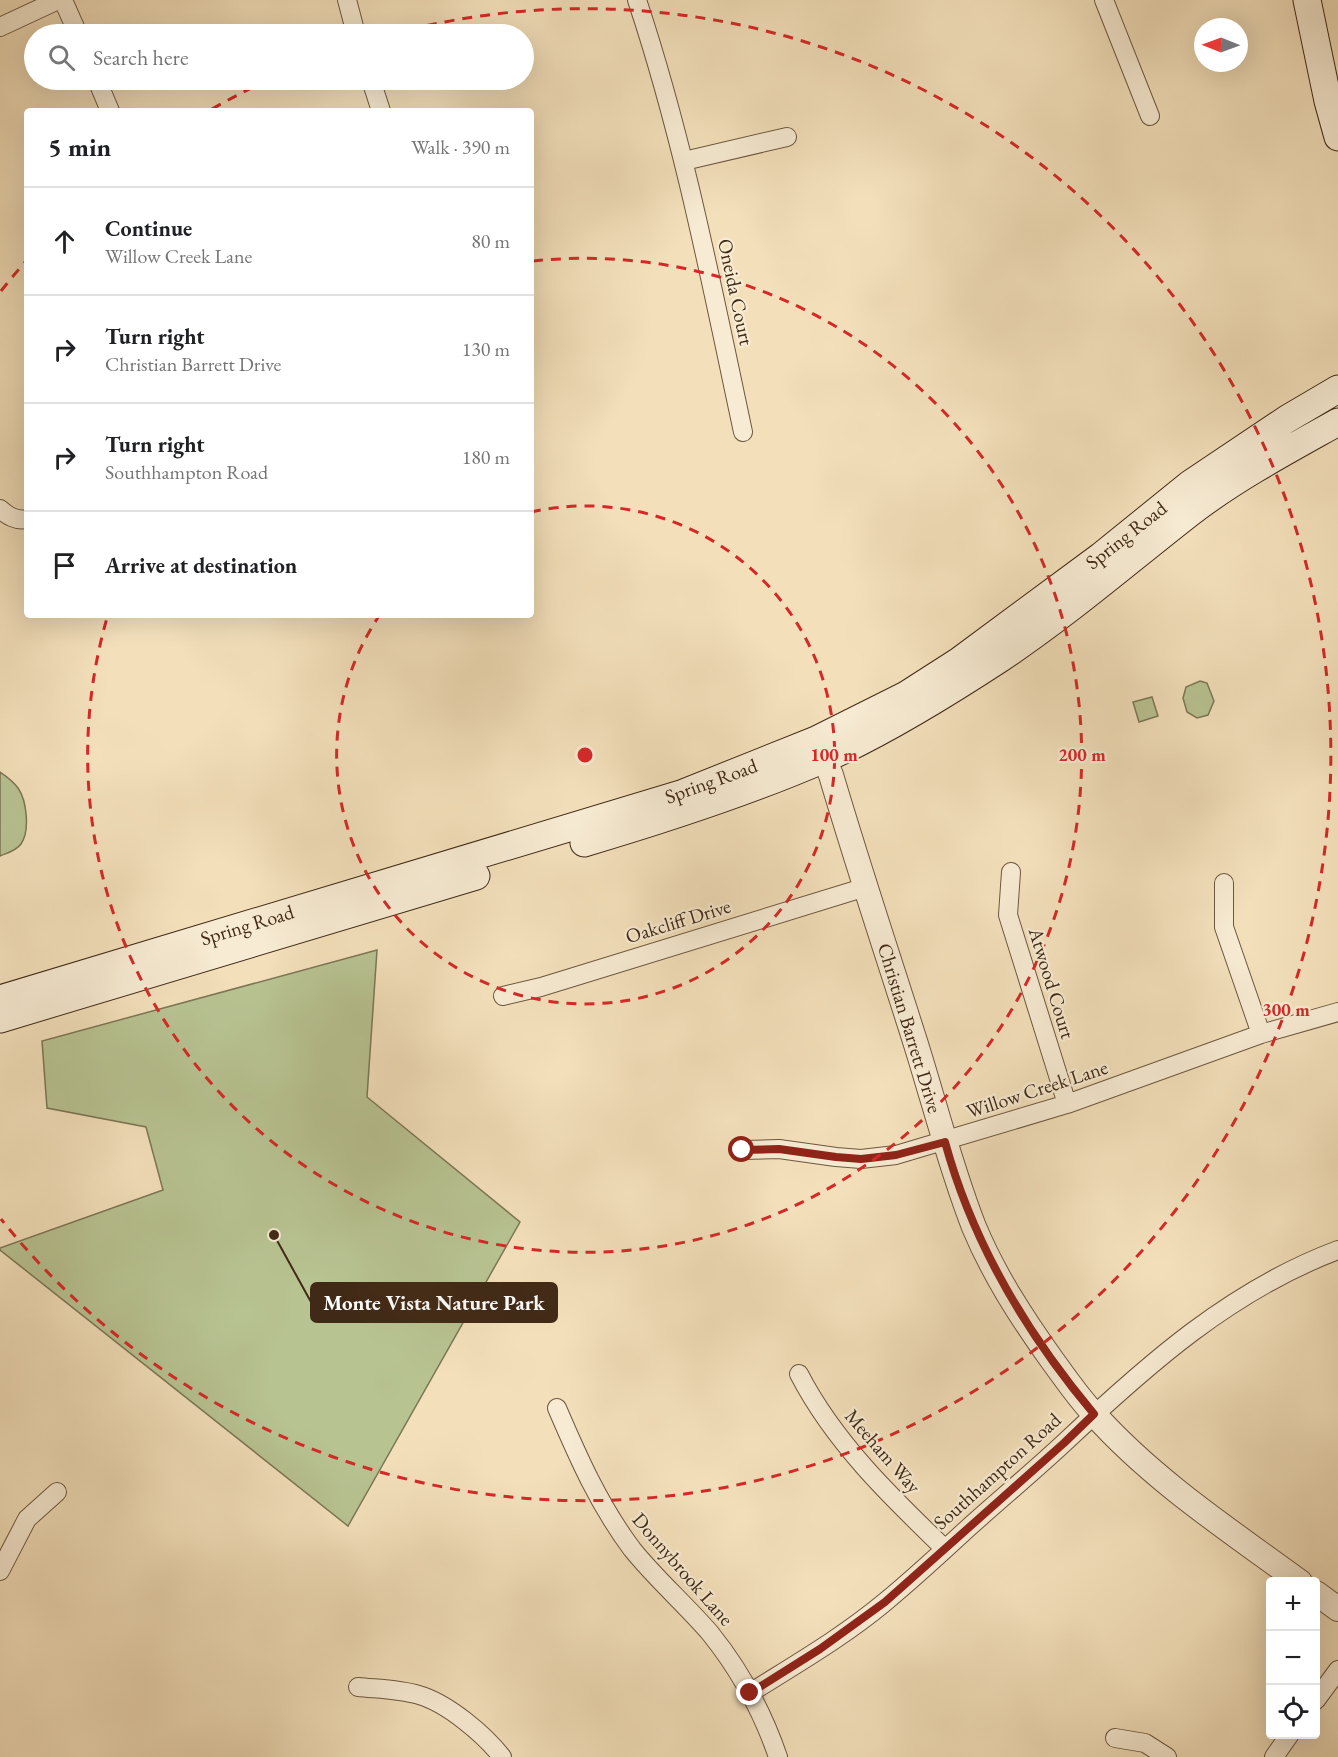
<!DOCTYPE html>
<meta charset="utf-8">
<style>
body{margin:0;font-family:"EB Garamond",serif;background:#f6f6f6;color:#202124}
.controls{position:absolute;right:18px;bottom:18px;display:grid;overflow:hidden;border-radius:6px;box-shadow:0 6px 24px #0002}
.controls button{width:54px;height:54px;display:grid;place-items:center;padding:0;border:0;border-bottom:2px solid #e0e0e0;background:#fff;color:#202124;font:30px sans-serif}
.compass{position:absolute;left:1194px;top:18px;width:54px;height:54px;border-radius:50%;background:#fff;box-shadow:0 6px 24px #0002;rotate:271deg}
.stop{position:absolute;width:18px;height:18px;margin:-14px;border:4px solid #8f2418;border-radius:50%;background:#fff}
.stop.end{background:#8f2418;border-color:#fff;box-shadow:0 2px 6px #0008}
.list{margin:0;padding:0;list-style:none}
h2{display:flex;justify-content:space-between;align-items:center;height:78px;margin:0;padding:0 24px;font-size:26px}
h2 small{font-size:20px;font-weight:400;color:#757577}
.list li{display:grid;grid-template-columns:39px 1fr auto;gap:18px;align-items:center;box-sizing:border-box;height:108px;padding:0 24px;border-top:2px solid #e0e0e0}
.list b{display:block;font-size:22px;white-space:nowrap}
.list p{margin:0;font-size:20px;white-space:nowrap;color:#757577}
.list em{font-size:20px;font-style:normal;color:#757577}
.icon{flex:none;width:33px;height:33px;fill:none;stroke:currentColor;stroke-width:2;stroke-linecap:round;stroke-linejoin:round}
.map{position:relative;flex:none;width:1338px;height:1757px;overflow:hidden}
.search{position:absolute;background:#fff;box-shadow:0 6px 24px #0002;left:24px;top:24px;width:510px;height:66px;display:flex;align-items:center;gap:15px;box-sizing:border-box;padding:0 21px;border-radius:33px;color:#757577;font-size:22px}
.panel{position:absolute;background:#fff;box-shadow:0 6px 24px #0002;left:24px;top:108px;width:510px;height:510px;border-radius:6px}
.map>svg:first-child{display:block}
</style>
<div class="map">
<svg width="1338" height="1757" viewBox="0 0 1338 1757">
<rect width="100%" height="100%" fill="#f3e0bb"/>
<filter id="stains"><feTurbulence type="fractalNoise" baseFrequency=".00333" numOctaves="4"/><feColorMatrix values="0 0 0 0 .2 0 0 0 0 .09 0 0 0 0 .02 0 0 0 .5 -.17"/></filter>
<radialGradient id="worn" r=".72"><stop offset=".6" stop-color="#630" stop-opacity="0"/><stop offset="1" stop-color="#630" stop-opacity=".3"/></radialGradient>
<!-- green -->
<path fill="#b8c392" stroke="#7c7654" stroke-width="1.5" d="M 1200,681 L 1207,683 L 1214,701 L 1208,715 L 1197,718 L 1187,712 L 1183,698 L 1186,687 Z
M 1152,697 L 1158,716 L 1139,722 L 1133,702 Z
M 0,772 C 6,776 13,781 18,788 C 27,801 30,831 21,844 C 16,851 7,853 0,856 Z
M 377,950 L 367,1097 L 520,1222 L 348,1526 L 0,1250 L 0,1248 L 163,1190 L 146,1127 L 47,1108 L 42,1041 Z"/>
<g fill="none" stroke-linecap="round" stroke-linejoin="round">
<!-- minor casing -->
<g stroke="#6d573f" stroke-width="20">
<path id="minor" d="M 63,0 L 78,34
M 347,0 L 356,34
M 637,0 C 684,141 712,287 743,432
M 1104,0 L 1150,116
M 0,27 L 58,0
M 97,80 L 110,111
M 371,80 L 381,111
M 684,161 L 787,137
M 0,509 C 8,516 16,521 27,519
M 1011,872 L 1008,915 L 1067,1104
M 1224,883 L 1224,927 L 1261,1034
M 503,996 L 541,987 L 866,887
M 742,1150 L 779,1149 L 836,1157 L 861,1159 L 896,1155 L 1067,1104 L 1261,1034 L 1338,1012
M 799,1374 C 834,1442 890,1496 945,1549
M 557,1408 C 578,1457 599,1505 632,1549 C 656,1579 685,1604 710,1633 C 739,1669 763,1713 778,1757
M 0,1571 L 27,1519 L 57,1492
M 358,1687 C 378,1689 399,1689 419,1695 C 447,1703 484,1734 502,1757
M 750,1693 C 796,1664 843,1637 885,1602 C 913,1579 940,1554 967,1529 C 999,1500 1033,1472 1065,1442 C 1147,1365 1231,1290 1338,1250
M 1316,1700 L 1338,1670
M 1115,1738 L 1145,1743 L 1167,1757
M 1274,1757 L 1290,1734"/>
</g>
<!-- tertiary casing -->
<g stroke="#6d573f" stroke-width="26">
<path id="tertiary" d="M 817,742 L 831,775 C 857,863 886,950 914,1038 C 934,1101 950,1166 974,1227 C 994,1275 1022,1318 1052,1360 C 1066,1379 1078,1397 1094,1414 C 1153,1480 1229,1530 1300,1582
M 1316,1593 L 1338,1609"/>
</g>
<!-- secondary casing -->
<g stroke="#402916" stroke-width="29">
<path id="secondary" d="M 1307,0 L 1328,101 L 1338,137
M 584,843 C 665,819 746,793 824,759 C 883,733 946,694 1001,658 C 1067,614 1128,561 1191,512 C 1237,477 1288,450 1338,422
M 0,999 L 681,794 L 816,740 L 906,695 L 959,661 L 1101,556 L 1190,484 L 1287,419 L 1338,389
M 0,1019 L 476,876"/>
</g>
<!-- minor -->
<use href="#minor" stroke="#f7ebd3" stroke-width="18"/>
<!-- tertiary -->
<use href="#tertiary" stroke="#f7ebd3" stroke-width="24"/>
<!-- secondary -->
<use href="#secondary" stroke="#f7ebd3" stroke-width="27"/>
</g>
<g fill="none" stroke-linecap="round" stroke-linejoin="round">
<!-- route -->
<path stroke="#8f2418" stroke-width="8" d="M 742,1150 L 779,1149 L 836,1157 L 861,1159 L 896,1155 L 945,1142 C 973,1244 1026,1333 1094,1414 L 1064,1443 L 885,1602 L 820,1649 L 750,1693"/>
</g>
<!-- distance rings -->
<g fill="none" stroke="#d62828" stroke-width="3" stroke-dasharray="10 8">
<path d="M531 512A249 249 0 1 1 379 616"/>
<path d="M533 261A497 497 0 1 1 107 618"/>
<path d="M1 291A746 746 0 0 1 26 261M212 109A746 746 0 0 1 264 82M392 34A746 746 0 1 1 1 1219"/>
</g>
<g text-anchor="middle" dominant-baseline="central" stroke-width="4.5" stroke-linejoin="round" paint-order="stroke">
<!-- street labels -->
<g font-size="20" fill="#402916" stroke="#f7ebd3">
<text transform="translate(736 292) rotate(78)">Oneida Court</text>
<text transform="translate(1126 535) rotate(-38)">Spring Road</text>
<text transform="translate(711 781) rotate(-20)">Spring Road</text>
<text transform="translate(678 921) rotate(-17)">Oakcliff Drive</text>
<text transform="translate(247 925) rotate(-17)">Spring Road</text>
<text transform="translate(1052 983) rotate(73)">Atwood Court</text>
<text transform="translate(910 1028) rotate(73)">Christian Barrett Drive</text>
<text transform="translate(1037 1089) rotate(-18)">Willow Creek Lane</text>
<text transform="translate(883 1451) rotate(49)">Meeham Way</text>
<text transform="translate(997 1471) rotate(-42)">Southhampton Road</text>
<text transform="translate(683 1569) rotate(49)">Donnybrook Lane</text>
</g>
</g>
<circle cx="585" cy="755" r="9" fill="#d62828" stroke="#f7ebd3" stroke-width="3"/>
<g font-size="18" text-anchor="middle" font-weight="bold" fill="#d62828" stroke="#f7ebd3" stroke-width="4.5" stroke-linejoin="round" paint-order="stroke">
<text x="834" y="761">100 m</text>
<text x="1082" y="761">200 m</text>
<text x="1286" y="1016">300 m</text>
</g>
<!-- callouts -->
<path fill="none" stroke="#402916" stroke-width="2" d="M274 1235L311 1302"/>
<circle fill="#402916" stroke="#f7ebd3" stroke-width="2" cx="274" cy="1235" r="6"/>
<rect fill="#402916" stroke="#402916" stroke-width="2" x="311" y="1283" width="246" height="39" rx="6"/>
<g font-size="21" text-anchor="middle" font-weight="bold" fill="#fff">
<text x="434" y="1310">Monte Vista Nature Park</text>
</g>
<rect width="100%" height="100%" filter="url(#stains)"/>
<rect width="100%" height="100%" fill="url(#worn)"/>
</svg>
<div class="controls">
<button>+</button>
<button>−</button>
<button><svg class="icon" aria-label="locate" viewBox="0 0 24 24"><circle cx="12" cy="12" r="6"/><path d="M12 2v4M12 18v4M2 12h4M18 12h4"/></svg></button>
</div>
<svg class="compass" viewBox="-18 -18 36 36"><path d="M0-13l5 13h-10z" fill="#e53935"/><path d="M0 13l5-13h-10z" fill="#757577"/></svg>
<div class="stop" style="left:742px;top:1150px"></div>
<div class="stop end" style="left:750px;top:1693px"></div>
<div class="search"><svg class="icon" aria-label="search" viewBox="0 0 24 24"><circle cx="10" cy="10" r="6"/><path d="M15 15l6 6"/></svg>Search here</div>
<section class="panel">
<h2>5 min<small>Walk · 390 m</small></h2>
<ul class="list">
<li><svg class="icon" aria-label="ahead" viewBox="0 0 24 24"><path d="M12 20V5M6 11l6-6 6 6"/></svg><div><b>Continue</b><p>Willow Creek Lane</p></div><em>80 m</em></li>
<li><svg class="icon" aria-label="right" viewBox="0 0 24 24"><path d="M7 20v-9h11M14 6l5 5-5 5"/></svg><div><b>Turn right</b><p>Christian Barrett Drive</p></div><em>130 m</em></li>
<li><svg class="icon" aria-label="right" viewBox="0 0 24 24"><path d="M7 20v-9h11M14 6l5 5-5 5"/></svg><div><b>Turn right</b><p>Southhampton Road</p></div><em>180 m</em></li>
<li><svg class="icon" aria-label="arrive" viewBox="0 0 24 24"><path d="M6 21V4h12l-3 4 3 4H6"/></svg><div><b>Arrive at destination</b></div></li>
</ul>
</section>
</div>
